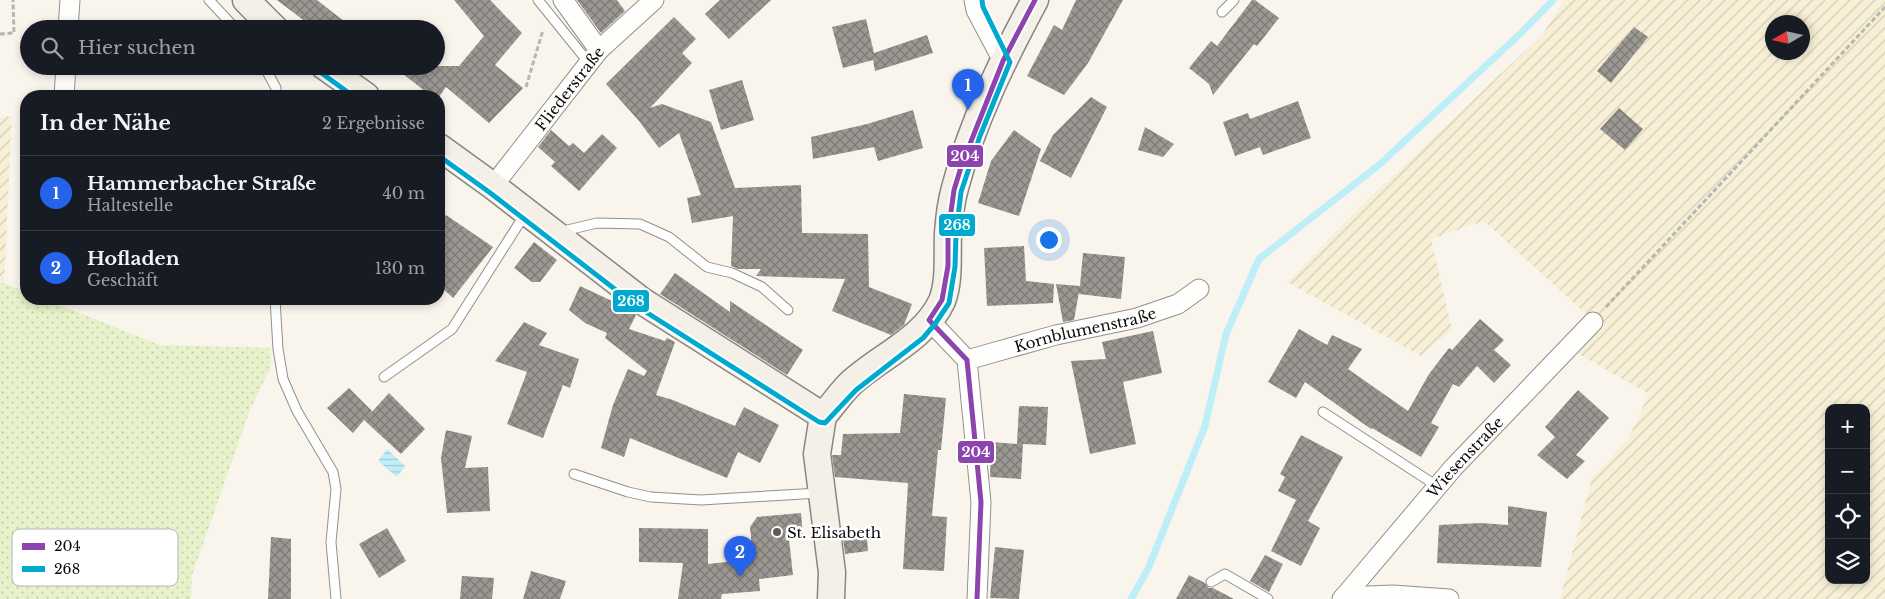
<!DOCTYPE html>
<html lang="de">
<meta charset="utf-8">
<style>
body{margin:0;font-family:"Libre Baskerville",serif;background:#20242c;color:#f1f3f6}
.controls{position:absolute;right:15px;bottom:15px;display:grid;overflow:hidden;border-radius:10px;box-shadow:0 2px 8px #0003}
.controls button{width:45px;height:45px;display:grid;place-items:center;padding:0;border:0;border-bottom:1px solid #363941;background:#171b24;color:#f1f3f6;font:25px sans-serif}
.compass{position:absolute;left:1765px;top:15px;width:45px;height:45px;border-radius:50%;background:#171b24;box-shadow:0 2px 8px #0003;rotate:261deg}
.you{position:absolute;left:1048px;top:239px;width:18px;height:18px;margin:-12px;border:4px solid #fff;border-radius:50%;background:#1a73e8;box-shadow:0 0 0 8px #1a73e833}
.badge{display:grid;place-items:center;width:32px;height:32px;border-radius:50%;background:#2563eb;color:#fff;font-size:16px;font-weight:700}
.pin{position:absolute;translate:-50% -41px;filter:drop-shadow(0 1px 2px #0008)}
.pin::after{content:'';position:absolute;top:26px;width:18px;height:15px;background:inherit;clip-path:polygon(0 0,100% 0,50% 100%)}
.list{margin:0;padding:0;list-style:none}
h2{display:flex;justify-content:space-between;align-items:center;height:65px;margin:0;padding:0 20px;font-size:21px}
h2 small{font-size:16px;font-weight:400;color:#9ea1a6}
.list li{display:grid;grid-template-columns:32px 1fr auto;gap:15px;align-items:center;box-sizing:border-box;height:75px;padding:0 20px;border-top:1px solid #363941}
.list b{display:block;font-size:19px;white-space:nowrap}
.list p{margin:0;font-size:16px;white-space:nowrap;color:#9ea1a6}
.list em{font-size:16px;font-style:normal;color:#9ea1a6}
.icon{flex:none;width:28px;height:28px;fill:none;stroke:currentColor;stroke-width:2;stroke-linecap:round;stroke-linejoin:round}
.map{position:relative;flex:none;width:1885px;height:599px;overflow:hidden}
.search{position:absolute;background:#171b24;box-shadow:0 2px 8px #0003;left:20px;top:20px;width:425px;height:55px;display:flex;align-items:center;gap:12px;box-sizing:border-box;padding:0 18px;border-radius:28px;color:#9ea1a6;font-size:19px}
.panel{position:absolute;background:#171b24;box-shadow:0 2px 8px #0003;left:20px;top:90px;width:425px;height:215px;border-radius:20px}
.map>svg:first-child{display:block}
</style>
<div class="map">
<svg width="1885" height="599" viewBox="0 0 1885 599">
<defs>
<pattern id="farmland-furrows" width="10" height="10" patternUnits="userSpaceOnUse" patternTransform="scale(1.25)"><rect width="10" height="10" fill="#f8f0d6"/><path d="M-1 1l2-2M0 10L10 0M9 11l2-2" fill="none" stroke="#d3ccb6"/></pattern>
<pattern id="grass-dots" width="8" height="8" patternUnits="userSpaceOnUse" patternTransform="scale(1.25)"><rect width="8" height="8" fill="#e7f1ca"/><path d="M2 2h.1M6 6h.1" fill="none" stroke="#c5cdac" stroke-width="1.8" stroke-linecap="round"/></pattern>
<pattern id="water-rules" width="6" height="5" patternUnits="userSpaceOnUse" patternTransform="scale(1.25)"><rect width="6" height="5" fill="#beeef8"/><path d="M0 2.5h6" fill="none" stroke="#a2cbd3"/></pattern>
<pattern id="building-cross-hatch" width="8" height="8" patternUnits="userSpaceOnUse" patternTransform="scale(1.25)"><rect width="8" height="8" fill="#9b9893"/><path d="M0 0l8 8M0 8l8-8" fill="none" stroke="#7d7a76"/></pattern>
</defs>
<rect width="100%" height="100%" fill="#f9f5ed"/>
<!-- farmland -->
<path fill="url(#farmland-furrows)" fill-rule="evenodd" d="M 1564,0 L 1885,0 L 1885,599 L 1560,599 L 1592,478 L 1628,439 L 1649,394 L 1559,343 L 1588,316 L 1484,221 L 1431,239 L 1452,329 L 1421,356 L 1287,282 L 1364,203 L 1543,34 ZM 1772,22 L 1802,22 L 1802,52 L 1772,52 ZM 1829,408 L 1866,408 L 1866,580 L 1829,580 Z
M 12,116 L 4,283 L 0,283 L 0,118 Z"/>
<!-- grass -->
<path fill="url(#grass-dots)" d="M 0,283 L 4,283 L 26,292 L 26,299 L 44,299 L 160,345 L 271,348 L 271,366 L 250,410 L 192,575 L 191,599 L 0,599 Z"/>
<!-- water -->
<path fill="url(#water-rules)" d="M 387,449 L 405,466 L 397,477 L 378,461 Z"/>
<g fill="none" stroke-linecap="round" stroke-linejoin="round">
<!-- stream -->
<path stroke="#beeef8" stroke-width="7" d="M 1131,599 L 1148,569 L 1205,426 L 1226,334 L 1259,259 L 1380,164 L 1521,33 L 1553,0"/>
</g>
<!-- building -->
<path fill="url(#building-cross-hatch)" d="M 277,0 L 317,0 L 354,29 L 315,29 Z
M 454,0 L 490,0 L 522,33 L 495,65 L 523,88 L 489,123 L 446,87 L 439,97 L 431,96 L 393,66 L 459,66 L 484,36 Z
M 577,0 L 617,0 L 625,11 L 601,33 Z
M 720,0 L 771,0 L 729,39 L 705,14 Z
M 1076,0 L 1123,0 L 1088,63 L 1064,95 L 1027,76 L 1054,25 L 1062,30 Z
M 1252,0 L 1255,0 L 1279,18 L 1257,46 L 1254,44 L 1213,95 L 1209,84 L 1189,68 L 1211,41 L 1217,46 Z
M 674,17 L 696,39 L 682,53 L 692,63 L 650,108 L 662,104 L 711,122 L 735,188 L 801,185 L 802,233 L 868,234 L 869,287 L 912,304 L 904,325 L 891,335 L 832,311 L 845,279 L 756,276 L 761,269 L 738,269 L 731,266 L 733,216 L 692,223 L 687,198 L 701,195 L 679,133 L 659,148 L 639,121 L 606,84 Z
M 866,19 L 874,53 L 927,35 L 933,53 L 875,71 L 873,60 L 843,68 L 832,27 Z
M 1634,27 L 1648,37 L 1611,83 L 1597,71 Z
M 742,80 L 754,120 L 721,130 L 709,90 Z
M 1091,97 L 1107,107 L 1071,178 L 1040,161 L 1053,135 Z
M 1298,101 L 1311,138 L 1263,155 L 1260,147 L 1235,156 L 1223,122 L 1248,113 L 1250,119 Z
M 1619,108 L 1643,129 L 1625,150 L 1600,129 Z
M 913,110 L 923,148 L 878,161 L 874,147 L 813,159 L 811,137 L 867,124 Z
M 1145,127 L 1174,144 L 1163,157 L 1138,150 Z
M 551,130 L 569,146 L 573,143 L 584,153 L 602,134 L 617,148 L 579,191 L 551,166 L 555,162 L 538,147 Z
M 1014,130 L 1041,149 L 1019,216 L 978,203 L 991,161 Z
M 446,215 L 493,247 L 453,298 L 439,285 L 439,224 Z
M 534,242 L 557,260 L 540,282 L 532,282 L 514,268 Z
M 1024,246 L 1026,281 L 1054,284 L 1053,303 L 987,306 L 984,248 Z
M 1083,253 L 1125,257 L 1121,299 L 1079,294 L 1079,292 L 1074,320 L 1063,322 L 1056,284 L 1080,286 Z
M 675,273 L 730,312 L 730,301 L 803,350 L 787,375 L 660,294 Z
M 580,286 L 625,307 L 636,315 L 629,329 L 665,341 L 667,338 L 675,342 L 656,395 L 673,400 L 735,426 L 744,407 L 779,425 L 760,463 L 738,452 L 727,478 L 630,438 L 624,457 L 601,448 L 613,405 L 628,369 L 644,376 L 647,371 L 605,338 L 607,333 L 585,323 L 569,310 Z
M 1480,319 L 1504,340 L 1494,350 L 1511,365 L 1494,383 L 1477,366 L 1459,387 L 1453,384 L 1431,423 L 1439,427 L 1421,457 L 1372,428 L 1371,429 L 1305,382 L 1296,398 L 1268,382 L 1299,329 L 1327,345 L 1332,335 L 1362,349 L 1348,369 L 1408,411 L 1429,374 L 1449,348 L 1452,350 Z
M 524,322 L 547,333 L 539,345 L 579,359 L 570,388 L 563,385 L 543,438 L 507,424 L 527,372 L 495,361 Z
M 1153,331 L 1162,373 L 1123,382 L 1136,444 L 1090,454 L 1071,361 L 1106,359 L 1102,342 Z
M 349,388 L 372,411 L 370,414 L 389,393 L 425,429 L 401,454 L 364,420 L 353,433 L 327,408 Z
M 1578,390 L 1609,418 L 1576,455 L 1585,461 L 1567,479 L 1537,455 L 1555,437 L 1545,427 Z
M 904,394 L 946,398 L 941,450 L 938,450 L 932,516 L 947,517 L 944,571 L 903,569 L 908,483 L 835,477 L 832,455 L 841,455 L 843,434 L 900,433 Z
M 1019,406 L 1048,407 L 1046,445 L 1023,444 L 1021,479 L 990,477 L 991,442 L 1017,444 Z
M 446,430 L 472,436 L 465,468 L 488,467 L 490,511 L 447,513 L 441,458 Z
M 1301,435 L 1343,457 L 1308,521 L 1320,528 L 1301,566 L 1271,551 L 1296,500 L 1278,491 L 1285,477 L 1280,474 Z
M 1508,506 L 1547,512 L 1541,567 L 1437,563 L 1439,525 L 1481,523 L 1508,525 Z
M 801,513 L 803,537 L 789,539 L 793,575 L 759,579 L 760,591 L 722,594 L 721,599 L 678,599 L 683,563 L 639,562 L 639,528 L 708,529 L 708,564 L 753,559 L 750,527 L 757,517 Z
M 387,528 L 406,561 L 379,578 L 359,544 Z
M 866,528 L 868,551 L 845,554 L 842,532 Z
M 271,537 L 291,539 L 291,599 L 268,599 Z
M 995,547 L 1024,550 L 1019,599 L 990,598 Z
M 1265,555 L 1283,564 L 1269,592 L 1250,581 Z
M 531,571 L 566,581 L 560,599 L 523,599 Z
M 1189,575 L 1205,583 L 1208,588 L 1213,588 L 1234,599 L 1176,599 Z
M 462,576 L 494,578 L 492,599 L 460,599 Z"/>
<g fill="none" stroke-linecap="round" stroke-linejoin="round">
<!-- lane casing -->
<g stroke="#92908c" stroke-width="11">
<path id="lane" d="M 209,0 L 236,29
M 538,0 L 589,63
M 1222,12 L 1234,0
M 264,66 L 276,88 L 276,96
M 559,232 L 597,223 L 640,224 L 669,237 L 707,267 L 732,273 L 762,287 L 788,310
M 275,299 L 278,349 L 283,379 L 297,411 L 333,472 L 336,489 L 331,542 L 336,599
M 384,377 L 452,329 L 525,214
M 1323,412 L 1437,486
M 574,474 L 628,492 L 651,497 L 701,500 L 819,493
M 1211,582 L 1225,574 L 1268,599"/>
</g>
<!-- street casing -->
<g stroke="#92908c" stroke-width="21">
<g id="street">
<path d="M 563,0 L 599,50"/>
<path d="M 974,0 L 976,10 L 1003,61"/>
<path d="M 68,29 L 70,0"/>
<path d="M 64,96 L 66,66"/>
<path id="s1" d="M 493,186 L 599,50 L 654,0"/>
<path d="M 929,320 L 967,360 L 981,502 L 977,599"/>
<path id="s2" d="M 967,360 L 1056,335 L 1137,318 L 1178,304 L 1199,289"/>
<path id="s3" d="M 1344,597 L 1453,468 L 1593,322"/>
<path d="M 1342,599 L 1344,597 L 1393,595 L 1449,599"/>
</g>
</g>
<!-- secondary casing -->
<g stroke="#888683" stroke-width="29">
<path id="secondary" d="M 246,0 L 275,29
M 324,66 L 366,96
M 439,147 L 493,186 L 642,301 L 823,416
M 823,416 C 832,406 840,394 850,384 C 880,356 924,340 942,301 C 950,281 947,254 948,233 C 949,219 951,202 955,188 C 972,122 1003,60 1035,0
M 823,416 L 817,454 L 832,572 L 831,599"/>
</g>
<!-- path -->
<path stroke="#b7b6b5" stroke-width="3" stroke-dasharray="5 2.5" stroke-linecap="butt" d="M 0,34 L 14,33 L 13,0
M 526,87 L 543,30
M 1606,307 L 1885,7"/>
<!-- lane -->
<use href="#lane" stroke="#fefefc" stroke-width="9"/>
<!-- street -->
<use href="#street" stroke="#fefefc" stroke-width="19"/>
<!-- secondary -->
<use href="#secondary" stroke="#f4f0e7" stroke-width="26"/>
<!-- bus-1 casing -->
<g stroke="#fff" stroke-width="9">
<path id="bus-1" d="M 929,320 L 942,300 L 948,266 L 948,233 L 954,190 L 962,164 L 1003,61 L 1035,0
M 929,320 L 967,360 L 981,502 L 977,599"/>
</g>
<!-- bus-2 casing -->
<g stroke="#fff" stroke-width="9">
<path id="bus-2" d="M 320,72 L 353,96
M 439,156 L 489,192 L 638,307 L 819,422 L 825,423 L 856,390 L 923,338 L 935,324 L 949,303 L 955,267 L 956,234 L 961,192 L 980,136 L 1010,62 L 983,7 L 982,0"/>
</g>
<!-- bus-1 -->
<use href="#bus-1" stroke="#8e44ad" stroke-width="5"/>
<!-- bus-2 -->
<use href="#bus-2" stroke="#00a9ce" stroke-width="5"/>
</g>
<!-- markers -->
<circle fill="#5e5c59" stroke="#fff" stroke-width="2" cx="777" cy="532" r="5"/>
<g text-anchor="middle" dominant-baseline="central" stroke-width="5" stroke-linejoin="round" paint-order="stroke">
<!-- street labels -->
<g font-size="15" fill="#0a0a0a" stroke="#fff">
<text stroke="none"><textPath href="#s1" startOffset="124">Fliederstraße</textPath></text>
<text stroke="none"><textPath href="#s2" startOffset="122">Kornblumenstraße</textPath></text>
<text stroke="none"><textPath href="#s3" startOffset="185">Wiesenstraße</textPath></text>
</g>
<!-- poi labels -->
<g font-size="15" fill="#0a0a0a" stroke="#fff" text-anchor="start">
<text x="787" y="532">St. Elisabeth</text>
</g>
</g>
<!-- legend -->
<rect x="12" y="529" width="166" height="57" rx="8" fill="#fff" stroke="#b6b6b6" stroke-width="1"/>
<rect x="22" y="543" width="23" height="7" fill="#8e44ad"/>
<rect x="22" y="566" width="23" height="6" fill="#00a9ce"/>
<g font-size="14" fill="#0a0a0a">
<text x="54" y="551">204</text>
<text x="54" y="574">268</text>
</g>
<g stroke="#fff" stroke-width="2">
<rect x="946" y="144" width="38" height="24" rx="5" fill="#8e44ad"/>
<rect x="938" y="213" width="38" height="24" rx="5" fill="#00a9ce"/>
<rect x="612" y="289" width="38" height="24" rx="5" fill="#00a9ce"/>
<rect x="957" y="440" width="38" height="24" rx="5" fill="#8e44ad"/>
</g>
<g font-size="14" text-anchor="middle" font-weight="bold" fill="#fff">
<text x="965" y="161">204</text>
<text x="957" y="230">268</text>
<text x="631" y="306">268</text>
<text x="976" y="457">204</text>
</g>
</svg>
<div class="controls">
<button>+</button>
<button>−</button>
<button><svg class="icon" aria-label="locate" viewBox="0 0 24 24"><circle cx="12" cy="12" r="6"/><path d="M12 2v4M12 18v4M2 12h4M18 12h4"/></svg></button>
<button><svg class="icon" aria-label="layers" viewBox="0 0 24 24"><path d="M12 4l9 5-9 5-9-5zM3 14l9 5 9-5"/></svg></button>
</div>
<svg class="compass" viewBox="-18 -18 36 36"><path d="M0-13l5 13h-10z" fill="#e53935"/><path d="M0 13l5-13h-10z" fill="#9ea1a6"/></svg>
<div class="you"></div>
<div class="pin badge" style="left:968px;top:110px">1</div>
<div class="pin badge" style="left:740px;top:577px">2</div>
<div class="search"><svg class="icon" aria-label="search" viewBox="0 0 24 24"><circle cx="10" cy="10" r="6"/><path d="M15 15l6 6"/></svg>Hier suchen</div>
<section class="panel">
<h2>In der Nähe<small>2 Ergebnisse</small></h2>
<ul class="list">
<li><span class="badge">1</span><div><b>Hammerbacher Straße</b><p>Haltestelle</p></div><em>40 m</em></li>
<li><span class="badge">2</span><div><b>Hofladen</b><p>Geschäft</p></div><em>130 m</em></li>
</ul>
</section>
</div>
